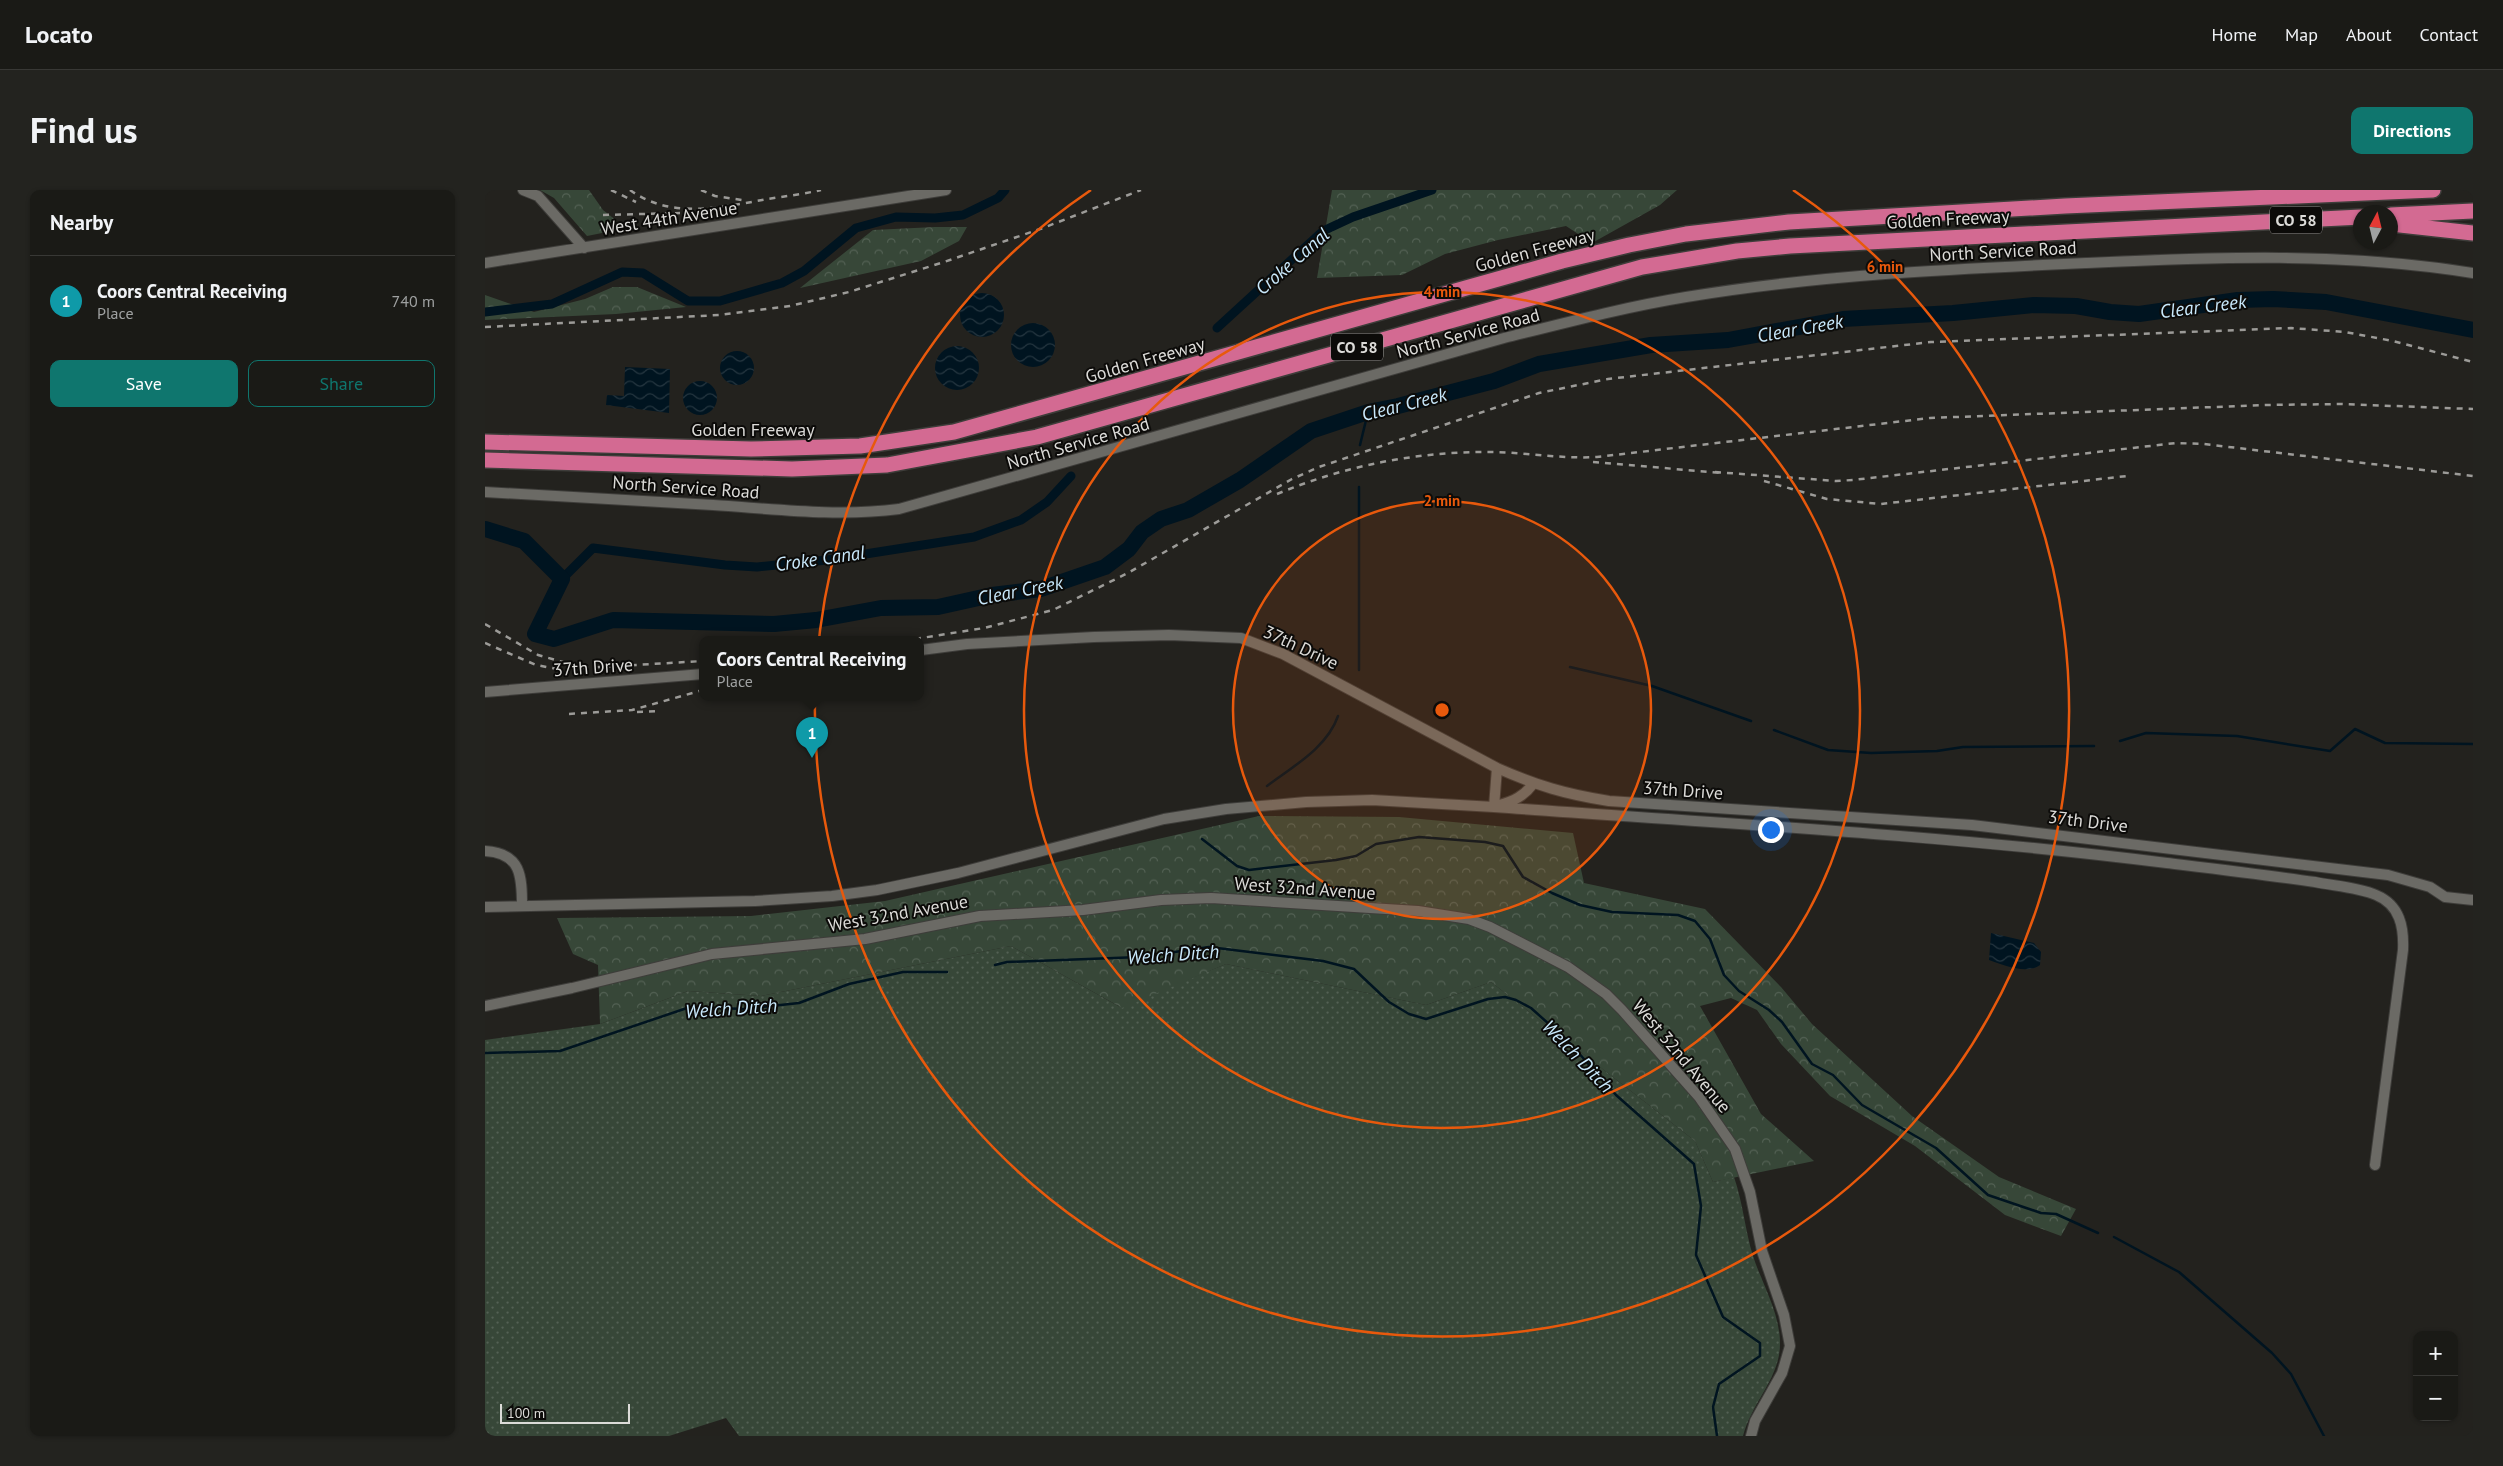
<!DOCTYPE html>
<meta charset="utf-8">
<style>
body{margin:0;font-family:"PT Sans",sans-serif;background:#23231f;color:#f1f3f6}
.controls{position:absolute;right:15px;bottom:15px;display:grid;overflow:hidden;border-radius:10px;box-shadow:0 1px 4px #0004}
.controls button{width:45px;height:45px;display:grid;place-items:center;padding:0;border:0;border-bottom:1px solid #383835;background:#1a1a16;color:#f1f3f6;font:25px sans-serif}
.compass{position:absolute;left:1868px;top:15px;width:45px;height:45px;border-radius:50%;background:#1a1a16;box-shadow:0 1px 4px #0004;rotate:7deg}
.scale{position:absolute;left:15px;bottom:12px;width:130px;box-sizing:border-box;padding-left:5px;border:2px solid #dcdbd8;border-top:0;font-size:14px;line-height:18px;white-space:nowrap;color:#dcdbd8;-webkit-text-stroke:4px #0c0b09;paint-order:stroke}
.you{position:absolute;left:1285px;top:639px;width:18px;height:18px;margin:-12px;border:4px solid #fff;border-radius:50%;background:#1a73e8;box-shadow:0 0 0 8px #1a73e833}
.badge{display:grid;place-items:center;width:32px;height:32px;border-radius:50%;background:#0f766e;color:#fff;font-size:16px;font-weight:700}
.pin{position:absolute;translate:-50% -41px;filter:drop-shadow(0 1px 2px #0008)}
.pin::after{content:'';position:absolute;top:26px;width:18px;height:15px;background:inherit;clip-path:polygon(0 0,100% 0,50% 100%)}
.popup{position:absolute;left:214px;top:446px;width:225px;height:65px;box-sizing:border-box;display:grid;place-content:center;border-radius:10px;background:#1a1a16;filter:drop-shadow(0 1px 4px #0005);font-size:16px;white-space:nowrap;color:#9fa1a1}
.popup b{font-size:19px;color:#f1f3f6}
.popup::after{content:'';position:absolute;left:50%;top:100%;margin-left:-10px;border:10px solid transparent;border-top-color:#1a1a16}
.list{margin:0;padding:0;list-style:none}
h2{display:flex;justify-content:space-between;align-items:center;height:65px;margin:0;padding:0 20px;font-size:21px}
h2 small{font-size:16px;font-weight:400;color:#9fa1a1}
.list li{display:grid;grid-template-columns:32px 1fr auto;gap:15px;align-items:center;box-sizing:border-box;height:90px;padding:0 20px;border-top:1px solid #383835}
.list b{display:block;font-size:19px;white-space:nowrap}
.list p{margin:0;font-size:16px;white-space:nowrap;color:#9fa1a1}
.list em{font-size:16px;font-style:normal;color:#9fa1a1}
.actions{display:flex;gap:10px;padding:15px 20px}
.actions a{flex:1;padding:11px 0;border:1px solid #0f766e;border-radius:10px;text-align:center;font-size:18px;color:#0f766e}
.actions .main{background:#0f766e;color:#fff}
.map{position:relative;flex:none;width:1988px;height:1246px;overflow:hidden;border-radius:10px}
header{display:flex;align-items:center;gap:30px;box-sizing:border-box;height:70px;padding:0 25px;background:#1a1a16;border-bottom:1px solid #383835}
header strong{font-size:24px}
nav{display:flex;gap:28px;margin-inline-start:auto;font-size:18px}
.intro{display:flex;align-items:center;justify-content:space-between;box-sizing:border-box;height:120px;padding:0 30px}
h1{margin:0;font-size:35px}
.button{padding:12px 22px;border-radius:10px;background:#0f766e;color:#fff;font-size:18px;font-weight:700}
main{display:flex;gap:30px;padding:0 30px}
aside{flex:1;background:#1a1a16;border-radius:10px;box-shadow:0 1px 4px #0004}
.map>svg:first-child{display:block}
</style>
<header>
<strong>Locato</strong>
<nav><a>Home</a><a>Map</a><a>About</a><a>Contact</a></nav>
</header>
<div class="intro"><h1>Find us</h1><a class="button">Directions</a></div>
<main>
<aside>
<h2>Nearby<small></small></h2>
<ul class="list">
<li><span class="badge" style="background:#0f9aa8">1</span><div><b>Coors Central Receiving</b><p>Place</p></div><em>740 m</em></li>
</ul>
<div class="actions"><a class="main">Save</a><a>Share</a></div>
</aside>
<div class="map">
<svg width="1988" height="1246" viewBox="0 0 1988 1246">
<defs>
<pattern id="grass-dots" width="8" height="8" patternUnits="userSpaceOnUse" patternTransform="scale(1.25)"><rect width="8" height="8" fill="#374738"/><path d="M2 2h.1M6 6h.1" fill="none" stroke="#536154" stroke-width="1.8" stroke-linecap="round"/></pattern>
<pattern id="forest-crowns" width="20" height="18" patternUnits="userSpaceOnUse" patternTransform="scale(1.25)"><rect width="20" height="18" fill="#374738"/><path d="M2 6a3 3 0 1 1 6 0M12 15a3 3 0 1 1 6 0" fill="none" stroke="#536154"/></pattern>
<pattern id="water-waves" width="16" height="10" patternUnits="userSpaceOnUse" patternTransform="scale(1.25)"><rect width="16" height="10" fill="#001420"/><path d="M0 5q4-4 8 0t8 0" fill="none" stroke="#253640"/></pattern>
</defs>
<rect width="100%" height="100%" fill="#23221e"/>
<!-- grass -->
<path fill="url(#grass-dots)" d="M 526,756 L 635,817 L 741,774 L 941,815 L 1006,792 L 1210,951 L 1228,992 L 1249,987 C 1258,1013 1260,1040 1268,1066 C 1278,1097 1300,1131 1294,1165 C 1289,1193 1266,1216 1258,1246 L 254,1246 L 241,1228 L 184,1246 L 0,1246 L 0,850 L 115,834 L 203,801 L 276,806 Z"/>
<!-- forest -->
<path fill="url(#forest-crowns)" d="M 55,0 L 104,0 L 118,20 L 132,31 L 117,43 L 102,46 L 69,8 Z
M 847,0 L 1192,0 L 1175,15 L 1107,53 L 1081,36 L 1013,50 L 960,64 L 917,85 L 832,88 Z
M 450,37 L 482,37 L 474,51 L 436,71 L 315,98 L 388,40 Z
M 128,97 L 152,97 L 201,117 L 131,124 L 0,130 L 0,105 L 49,122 L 100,109 Z
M 774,626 L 914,627 L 1088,643 L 1099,693 L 1220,719 L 1296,797 L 1327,834 L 1427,926 L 1514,987 L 1591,1019 L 1576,1046 L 1520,1025 L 1430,956 L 1345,906 L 1296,854 L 1272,820 L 1246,808 L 1215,816 L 1276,924 L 1329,971 L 1228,992 L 1210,951 L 1006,792 L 941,815 L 741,774 L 637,818 L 526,756 L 276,806 L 203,801 L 115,834 L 113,775 L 88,764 L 72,728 L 266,726 L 400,711 Z"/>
<!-- water -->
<path fill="url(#water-waves)" d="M475 125a22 22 0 1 1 44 0a22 22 0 1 1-44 0Z
M526 155a22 22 0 1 1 44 0a22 22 0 1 1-44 0Z
M450 178a22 22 0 1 1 44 0a22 22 0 1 1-44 0Z
M235 178a17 17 0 1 1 34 0a17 17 0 1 1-34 0Z
M 140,177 L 185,179 L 184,223 L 121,215 L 122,205 L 139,206 Z
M198 208a17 17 0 1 1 34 0a17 17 0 1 1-34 0Z
M 1506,743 L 1549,753 L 1556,762 L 1555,775 C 1541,785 1519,775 1504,770 Z"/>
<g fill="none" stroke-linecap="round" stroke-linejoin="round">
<!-- stream -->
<path stroke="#001420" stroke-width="2.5" d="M 875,255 L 883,222
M 1085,477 L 1167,496 L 1266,531
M 874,480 L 874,297
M 1289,540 L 1343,560 L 1386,563 L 1452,561 L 1478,557 L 1609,556
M 1635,551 L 1661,543 L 1752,546 L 1845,561 L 1870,539 L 1900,553 L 1988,554
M 782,596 C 807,577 842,558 853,526
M 717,649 L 752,676 L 764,680 L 851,670 L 871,666 L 891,654 L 934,647 L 1000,652 L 1018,656 L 1038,687 L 1067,703 L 1095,715 L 1127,722 L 1193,725 L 1210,731 L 1225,749 L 1239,785 L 1254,801 L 1284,820 L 1297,832 L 1327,874 L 1348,885 L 1377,915 L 1451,958 L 1503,1005 L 1556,1023 L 1571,1024 L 1613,1043
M 510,775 L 522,772 L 655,767 L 724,757 L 838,771 L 869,779 L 904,812 L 924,824 L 941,829 L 1003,809 L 1020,807 L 1031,810 L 1046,818 L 1083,851 L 1131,905 L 1209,974 L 1216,1016 L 1211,1065 L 1238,1127 L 1275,1153 L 1275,1166 L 1234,1194 L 1228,1217 L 1232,1246
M 0,863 L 75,861 L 205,817 L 260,819 L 314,813 L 364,794 L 418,782 L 462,782
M 1629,1047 L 1694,1082 L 1787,1163 L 1806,1184 L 1839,1246"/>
<!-- canal -->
<path stroke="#001420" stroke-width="9" d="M 0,122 L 67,114 L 137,82 L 158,83 L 203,111 L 235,111 L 297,93 L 319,81 L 371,38 L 411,27 L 450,28 L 478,25 L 513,8 L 520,0
M 732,138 L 838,41 L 868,27 L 947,0
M 77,389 L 108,358 L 240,375 L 272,377 L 342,370 L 489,347 L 536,330 L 562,312 L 586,286"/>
<!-- river -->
<path stroke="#001420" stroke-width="16" d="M 0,339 L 39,351 L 77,389 L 50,444 L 69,449 L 128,430 L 289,434 L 331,430 L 396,418 L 453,417 L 507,405 L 556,399 L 620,377 L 644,359 L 657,342 L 676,329 L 703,320 L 755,290 L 826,241 L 883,222 L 913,216 L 1009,191 L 1054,174 L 1166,155 L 1243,150 L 1358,129 L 1468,123 L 1549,115 L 1591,116 L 1625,122 L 1654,124 L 1753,110 L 1788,109 L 1841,112 L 1988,140"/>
<!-- minor casing -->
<g stroke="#3e3d3a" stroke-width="12">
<path id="minor" d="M 38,0 L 53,6 L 99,58
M 0,73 L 461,0
M 0,302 C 76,306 152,310 228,315 C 290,319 352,327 414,319 L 1019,148 C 1079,133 1140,117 1201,107 C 1333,85 1468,79 1602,73 C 1731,67 1859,62 1988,83
M 436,460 L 482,454 L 609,447 L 684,445 L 756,448 L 798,464 L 1012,578 C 1053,596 1080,604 1124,611 L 1487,635 L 1903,685 L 1945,697 L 1960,707 L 1988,710
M 0,502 L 218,484
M 1014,615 C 1029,611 1039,606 1048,594
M 1009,617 C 1233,633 1459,645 1682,673 C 1731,679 1781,685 1830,692 C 1849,696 1872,697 1891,705 C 1915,715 1919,737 1918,760 L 1890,975
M 0,661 C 36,663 37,686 37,716
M 0,717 L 270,711 L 347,706 L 392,700 L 473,683 L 679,629 L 741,619 L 821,612 L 887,610 L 1009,617 L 1012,578
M 0,816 L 87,798 L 227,764 L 380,749 L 495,726 L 598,720 L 676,710 L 726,708 L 933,721 L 984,729 L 1005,737 L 1083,777 L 1121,804 L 1137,820 L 1214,907 L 1250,959 L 1265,1002 L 1277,1061 L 1299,1125 L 1305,1156 L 1297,1183 L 1270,1231 L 1266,1246"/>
</g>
<!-- highway casing -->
<g stroke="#3e3d3a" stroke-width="18">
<path id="highway" d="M 1906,25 L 1988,21
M 1906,34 L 1988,43
M 0,252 L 266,259 L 375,256 L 469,242 L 1077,71 L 1144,55 L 1201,44 L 1304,32 L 1580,16 L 1948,0
M 0,270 L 307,279 L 402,275 L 552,247 L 1157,77 L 1252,61 L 1305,56 L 1876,27"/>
</g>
<!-- minor -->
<use href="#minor" stroke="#6b6a65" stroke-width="10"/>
<!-- highway -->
<use href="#highway" stroke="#d36a92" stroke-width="15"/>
<!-- rail -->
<path stroke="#9c9b98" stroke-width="2.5" stroke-dasharray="6 6" stroke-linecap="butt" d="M 126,0 L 151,12
M 145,0 C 186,30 237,17 283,9 C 301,6 319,4 336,0
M 216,0 L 230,6 L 257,10
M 118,25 L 195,23
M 0,137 L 234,125 L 305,116 L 364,102 L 459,72 L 558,38 L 656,0
M 1108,272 L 1237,283
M 1230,282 L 1351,291 L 1368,290 L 1691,253 L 1719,254 L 1988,286
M 1279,291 L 1342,309 L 1396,314 L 1642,286
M 792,304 C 862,275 934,261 1010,262 C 1045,263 1078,269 1112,267 L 1445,228 L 1781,215 L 1856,214 L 1988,219
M 0,434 L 53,465 L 99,478 L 218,471
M 430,449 L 499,438 L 568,420 L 643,383 L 807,289 L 834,277 L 1054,203 L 1123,189 L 1446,152 L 1806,138 L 1860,142 L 1908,151 L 1988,172
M 0,453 L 51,475 L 78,480
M 152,522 L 175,521
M 84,524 L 147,520 L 218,500"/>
</g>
<!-- distance rings -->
<circle cx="957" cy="520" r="209" fill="#e8590c" fill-opacity=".12"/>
<g fill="none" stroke="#e8590c" stroke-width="2.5">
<circle cx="957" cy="520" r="209"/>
<circle cx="957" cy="520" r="418"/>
<path d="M1308 0A627 627 0 1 1 606 0"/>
</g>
<g text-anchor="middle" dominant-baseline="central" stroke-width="4" stroke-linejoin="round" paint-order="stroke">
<!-- shield labels -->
<g fill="#0c0b09" stroke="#9e9d9a" stroke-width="1">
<rect x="1785" y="16.5" width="52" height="27" rx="4"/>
<rect x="846" y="143.5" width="52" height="27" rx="4"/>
</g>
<g font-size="16" font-weight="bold" fill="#dcdbd8">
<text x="1811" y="30">CO 58</text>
<text x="872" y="157">CO 58</text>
</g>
<!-- street labels -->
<g font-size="18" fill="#dcdbd8" stroke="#0c0b09">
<text transform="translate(184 28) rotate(-9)">West 44th Avenue</text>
<text transform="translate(1463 29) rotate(-3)">Golden Freeway</text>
<text transform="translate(1050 60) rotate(-15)">Golden Freeway</text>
<text transform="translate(1518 61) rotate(-3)">North Service Road</text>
<text transform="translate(983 143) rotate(-15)">North Service Road</text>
<text transform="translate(660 170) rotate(-16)">Golden Freeway</text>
<text x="268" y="239">Golden Freeway</text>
<text transform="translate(593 253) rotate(-16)">North Service Road</text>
<text transform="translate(201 297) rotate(4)">North Service Road</text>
<text transform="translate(816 457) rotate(25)">37th Drive</text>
<text transform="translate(108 477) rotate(-4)">37th Drive</text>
<text transform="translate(1198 600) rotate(4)">37th Drive</text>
<text transform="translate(1603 631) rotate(7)">37th Drive</text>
<text transform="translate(820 698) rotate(4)">West 32nd Avenue</text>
<text transform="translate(413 723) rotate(-10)">West 32nd Avenue</text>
<text transform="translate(1197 866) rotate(50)">West 32nd Avenue</text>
</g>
<!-- water labels -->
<g font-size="19" font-style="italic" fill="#c9e9fc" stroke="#0c0b09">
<text transform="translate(807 71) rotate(-41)">Croke Canal</text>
<text transform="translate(1718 116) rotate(-7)">Clear Creek</text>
<text transform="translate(1315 138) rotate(-10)">Clear Creek</text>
<text transform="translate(919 214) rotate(-14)">Clear Creek</text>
<text transform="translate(335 368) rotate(-8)">Croke Canal</text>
<text transform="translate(535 400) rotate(-11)">Clear Creek</text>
<text transform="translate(688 764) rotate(-4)">Welch Ditch</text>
<text transform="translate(246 818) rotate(-4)">Welch Ditch</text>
<text transform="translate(1093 866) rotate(46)">Welch Ditch</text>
</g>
</g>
<circle cx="957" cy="520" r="8" fill="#e8590c" stroke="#0c0b09" stroke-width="2.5"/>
<g font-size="15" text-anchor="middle" font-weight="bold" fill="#e8590c" stroke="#0c0b09" stroke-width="4" stroke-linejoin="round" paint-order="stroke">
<text x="1400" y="82">6 min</text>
<text x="957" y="107">4 min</text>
<text x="957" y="316">2 min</text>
</g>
</svg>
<div class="controls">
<button>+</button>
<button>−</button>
</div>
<svg class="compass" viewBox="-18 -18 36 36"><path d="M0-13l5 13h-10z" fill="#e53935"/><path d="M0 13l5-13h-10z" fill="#9fa1a1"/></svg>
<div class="scale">100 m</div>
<div class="you"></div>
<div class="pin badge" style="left:327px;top:568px;background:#0f9aa8">1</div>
<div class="popup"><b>Coors Central Receiving</b>Place</div>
</div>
</main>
